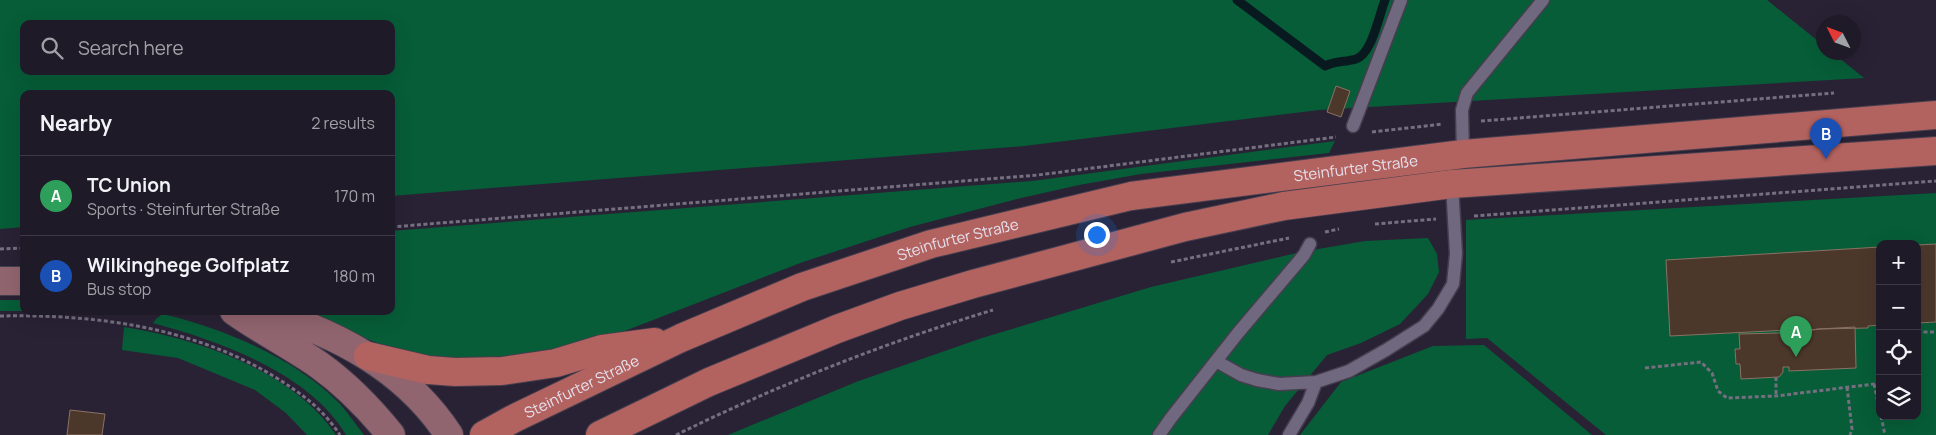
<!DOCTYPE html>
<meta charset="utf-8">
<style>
body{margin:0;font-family:Manrope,sans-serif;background:#2c2734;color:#f1f3f6}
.controls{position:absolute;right:15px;bottom:15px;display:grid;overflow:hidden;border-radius:10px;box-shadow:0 5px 20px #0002}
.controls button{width:45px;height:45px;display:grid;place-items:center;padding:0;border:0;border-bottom:1px solid #3c3845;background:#1f1a28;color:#f1f3f6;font:25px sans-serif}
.compass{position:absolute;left:1816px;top:15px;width:45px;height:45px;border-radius:50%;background:#1f1a28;box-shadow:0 5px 20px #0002;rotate:312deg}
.you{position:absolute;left:1096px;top:234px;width:18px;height:18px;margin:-12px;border:4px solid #fff;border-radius:50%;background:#1a73e8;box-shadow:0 0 0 8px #1a73e833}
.badge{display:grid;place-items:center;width:32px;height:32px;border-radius:50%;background:#bca0f2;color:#fff;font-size:16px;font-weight:700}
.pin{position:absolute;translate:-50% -41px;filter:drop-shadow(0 1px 2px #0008)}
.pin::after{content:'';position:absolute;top:26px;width:18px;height:15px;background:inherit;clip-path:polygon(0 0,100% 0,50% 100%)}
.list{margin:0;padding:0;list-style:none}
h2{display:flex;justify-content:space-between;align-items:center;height:65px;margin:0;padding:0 20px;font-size:21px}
h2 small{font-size:16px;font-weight:400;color:#a1a1a8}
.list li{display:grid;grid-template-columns:32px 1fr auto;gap:15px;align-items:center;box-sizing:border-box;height:80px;padding:0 20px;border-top:1px solid #3c3845}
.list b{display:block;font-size:19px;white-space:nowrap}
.list p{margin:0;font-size:16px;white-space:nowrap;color:#a1a1a8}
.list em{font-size:16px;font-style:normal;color:#a1a1a8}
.icon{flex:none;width:28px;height:28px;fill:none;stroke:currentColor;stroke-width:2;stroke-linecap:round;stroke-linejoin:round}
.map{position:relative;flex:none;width:1936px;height:435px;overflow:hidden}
.search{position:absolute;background:#1f1a28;box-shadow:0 5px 20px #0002;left:20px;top:20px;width:375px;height:55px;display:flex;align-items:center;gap:12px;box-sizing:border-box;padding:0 18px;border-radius:10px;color:#a1a1a8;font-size:19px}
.panel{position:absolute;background:#1f1a28;box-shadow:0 5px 20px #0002;left:20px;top:90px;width:375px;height:225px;border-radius:10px}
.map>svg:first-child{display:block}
</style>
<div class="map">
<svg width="1936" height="435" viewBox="0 0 1936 435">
<rect width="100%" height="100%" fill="#292235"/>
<!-- green -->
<path fill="#075d38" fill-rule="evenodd" d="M 0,0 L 1767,0 L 1823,45 L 1824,52 L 1833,53 L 1864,78 L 1319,110 L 1024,146 L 391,196 L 391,94 L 24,94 L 24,227 L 0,229 ZM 24,24 L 391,24 L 391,71 L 24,71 Z
M 1335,141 L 1329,153 L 1141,174 L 1079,185 L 1021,198 L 910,227 L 803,262 L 617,334 L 579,346 L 485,361 L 427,356 L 382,345 L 298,311 L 391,311 L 391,231 L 1032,181 Z
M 1936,193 L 1936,435 L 1606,435 L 1487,338 L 1466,339 L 1466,220 ZM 1880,244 L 1917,244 L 1917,416 L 1880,416 Z
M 1428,238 L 1437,254 L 1439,272 L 1428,294 L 1400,324 L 1361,343 L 1327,355 L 1285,406 L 1268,435 L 728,435 L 856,382 L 982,338 L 1151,287 L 1301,252 L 1365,241 Z
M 0,300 L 24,300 L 24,311 L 0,311 Z
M 45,311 L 106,311 L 107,313 L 104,315 Z
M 161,315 L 167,315 C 227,330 296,359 340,404 C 349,414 356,425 364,435 L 346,435 C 310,373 219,341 153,323 L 156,319 Z
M 124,327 C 195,338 294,371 336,435 L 307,435 L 286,413 L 255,390 L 178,358 L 122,350 Z
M 1484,345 L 1592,435 L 1300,435 L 1341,382 L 1433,346 Z"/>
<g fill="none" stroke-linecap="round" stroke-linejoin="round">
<!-- stream -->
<path stroke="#081a1f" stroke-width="9" d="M 1237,0 L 1325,66 C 1335,61 1346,62 1356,59 C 1372,54 1379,15 1385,0"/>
</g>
<!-- building -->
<path fill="#4c372b" stroke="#8a7264" d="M 1336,86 L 1350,91 L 1341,117 L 1327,112 Z
M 1936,244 L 1936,322 L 1917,323 L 1917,245 Z
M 1880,247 L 1880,325 L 1868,326 L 1868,328 L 1819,329 L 1789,333 L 1789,330 L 1670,336 L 1666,260 Z
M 1855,327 L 1856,368 L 1789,371 L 1789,367 L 1783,367 L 1783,372 L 1779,377 L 1741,379 L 1740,364 L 1736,364 L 1735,349 L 1740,349 L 1739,334 L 1780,333 L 1780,330 L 1789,330 L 1789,333 L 1819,329 Z
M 70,410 L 105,414 L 102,435 L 67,435 Z"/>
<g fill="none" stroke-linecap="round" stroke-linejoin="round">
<!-- service casing -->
<g stroke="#453e4e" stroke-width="15">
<path id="service" d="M 1353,126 L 1401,0
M 1463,154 L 1462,110 L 1467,93 L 1543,0
M 1216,361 L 1241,375 L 1257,380 L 1279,384 L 1316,382 L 1349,371 L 1386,350 L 1424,326 L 1438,309 L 1453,284 L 1456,254 L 1452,184
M 1159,435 L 1171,418 L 1238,333 L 1304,255 L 1310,244
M 1289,435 L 1308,403 L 1316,382"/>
</g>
<!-- secondary casing -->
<g stroke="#453e4e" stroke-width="30">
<path id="secondary" d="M 0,281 L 24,281
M 234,311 C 262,331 292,346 319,365 C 347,385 370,409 391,435
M 264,311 C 337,333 406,369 449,435"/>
</g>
<!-- primary casing -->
<g stroke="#453e4e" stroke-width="30">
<g id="primary">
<path d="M 368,356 L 428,370 L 455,372 L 502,371 L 556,363 L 602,349 L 655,342"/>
<path id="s1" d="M 484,435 L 513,419 L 681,338 L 802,287 L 931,244 L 1131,196 L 1463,154 L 1936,115"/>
<path d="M 600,435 L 709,382 L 837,329 L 900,306 L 973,284 L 1185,227 L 1284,206 L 1452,184 L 1936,151"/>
</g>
</g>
<!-- path -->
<path stroke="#756f80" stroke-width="3" stroke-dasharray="4 2.5" stroke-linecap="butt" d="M 1481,121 L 1834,93
M 1372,132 L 1443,124
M 1474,216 L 1936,181
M 1375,224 L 1436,219
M 391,227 L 1038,175 L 1336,137
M 1325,232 L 1339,229
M 0,249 L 24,248
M 1171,262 L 1289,238
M 0,316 C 95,314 193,327 275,377 C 302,394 322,408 340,435
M 1917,332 L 1936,332
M 1645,368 L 1701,362 L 1712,373 L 1718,391 L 1727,398 L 1776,396 L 1874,384 L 1880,379
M 1776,377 L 1776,396
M 1874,384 L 1880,412
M 1847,387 L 1852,429 L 1850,435
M 1881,416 L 1885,435
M 676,435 C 778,385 884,343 993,310"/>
<!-- service -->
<use href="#service" stroke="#70687f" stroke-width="12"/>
<!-- secondary -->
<use href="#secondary" stroke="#91656f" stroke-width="28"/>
<!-- primary -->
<use href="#primary" stroke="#b2625f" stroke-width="28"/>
</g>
<g text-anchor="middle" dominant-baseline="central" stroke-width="4" stroke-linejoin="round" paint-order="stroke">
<!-- street labels -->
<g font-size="15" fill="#e5e1ee" stroke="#100d16">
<text stroke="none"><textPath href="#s1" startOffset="919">Steinfurter Straße</textPath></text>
<text stroke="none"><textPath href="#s1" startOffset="514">Steinfurter Straße</textPath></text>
<text stroke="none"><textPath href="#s1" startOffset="109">Steinfurter Straße</textPath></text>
</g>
</g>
</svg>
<div class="controls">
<button>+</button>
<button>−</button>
<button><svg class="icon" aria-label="locate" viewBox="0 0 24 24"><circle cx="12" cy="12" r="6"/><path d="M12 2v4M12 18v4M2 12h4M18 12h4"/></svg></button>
<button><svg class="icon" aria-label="layers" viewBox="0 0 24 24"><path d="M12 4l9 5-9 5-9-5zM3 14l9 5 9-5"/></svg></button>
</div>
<svg class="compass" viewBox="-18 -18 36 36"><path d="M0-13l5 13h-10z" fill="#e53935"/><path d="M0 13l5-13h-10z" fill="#a1a1a8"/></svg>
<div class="you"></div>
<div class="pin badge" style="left:1796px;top:357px;background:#2e9e5b">A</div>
<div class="pin badge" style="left:1826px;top:159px;background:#1a4fb4">B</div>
<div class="search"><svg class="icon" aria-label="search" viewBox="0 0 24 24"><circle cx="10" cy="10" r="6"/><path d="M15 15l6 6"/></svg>Search here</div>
<section class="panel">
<h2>Nearby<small>2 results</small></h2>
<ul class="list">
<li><span class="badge" style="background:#2e9e5b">A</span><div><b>TC Union</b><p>Sports · Steinfurter Straße</p></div><em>170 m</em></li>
<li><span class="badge" style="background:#1a4fb4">B</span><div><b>Wilkinghege Golfplatz</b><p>Bus stop</p></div><em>180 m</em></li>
</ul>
</section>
</div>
